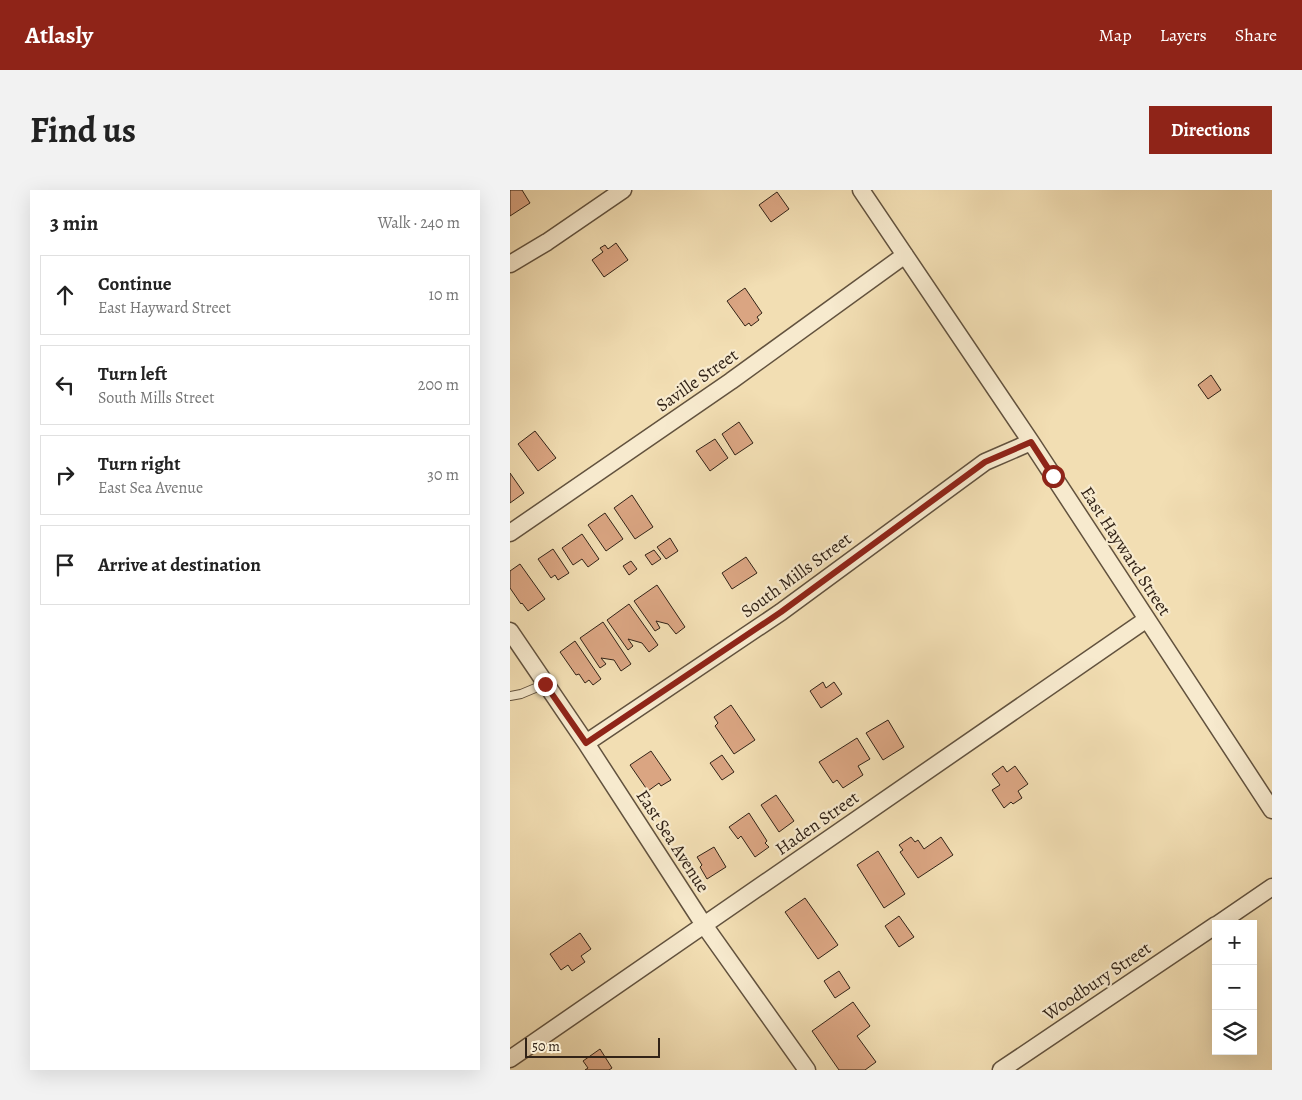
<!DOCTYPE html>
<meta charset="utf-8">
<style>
body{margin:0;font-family:Alegreya,serif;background:#f2f2f2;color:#222}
.controls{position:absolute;right:15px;bottom:15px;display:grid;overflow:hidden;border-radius:0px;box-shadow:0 5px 20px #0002}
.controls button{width:45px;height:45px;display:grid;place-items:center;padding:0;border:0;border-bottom:1px solid #e0e0e0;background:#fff;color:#222;font:25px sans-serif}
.scale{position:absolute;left:15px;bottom:12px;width:135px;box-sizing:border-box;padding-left:5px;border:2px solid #322317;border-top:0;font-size:14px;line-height:18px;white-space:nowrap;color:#322317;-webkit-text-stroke:4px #f7eace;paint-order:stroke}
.stop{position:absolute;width:15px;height:15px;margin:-11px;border:4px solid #8f2418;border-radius:50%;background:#fff}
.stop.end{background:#8f2418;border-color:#fff;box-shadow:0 1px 5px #0008}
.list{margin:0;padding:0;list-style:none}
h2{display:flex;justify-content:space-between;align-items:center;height:65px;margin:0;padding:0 20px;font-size:21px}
h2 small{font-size:16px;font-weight:400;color:#767676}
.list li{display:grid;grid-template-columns:32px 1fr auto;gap:15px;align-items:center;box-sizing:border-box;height:80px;margin:0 10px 10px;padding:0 10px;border:1px solid #e0e0e0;border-radius:0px}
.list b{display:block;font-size:19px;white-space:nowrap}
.list p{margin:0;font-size:16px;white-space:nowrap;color:#767676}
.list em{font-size:16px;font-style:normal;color:#767676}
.icon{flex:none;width:28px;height:28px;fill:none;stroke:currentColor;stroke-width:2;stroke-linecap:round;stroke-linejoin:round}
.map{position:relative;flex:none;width:762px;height:880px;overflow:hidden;border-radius:0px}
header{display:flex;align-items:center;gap:30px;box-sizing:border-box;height:70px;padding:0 25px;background:#8f2418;color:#fff}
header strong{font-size:24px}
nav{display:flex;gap:28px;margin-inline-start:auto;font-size:18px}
.intro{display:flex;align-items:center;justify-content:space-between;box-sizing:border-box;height:120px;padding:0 30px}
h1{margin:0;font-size:35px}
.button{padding:12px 22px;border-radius:0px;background:#8f2418;color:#fff;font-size:18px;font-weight:700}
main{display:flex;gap:30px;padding:0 30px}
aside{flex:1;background:#fff;border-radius:0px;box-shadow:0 5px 20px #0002}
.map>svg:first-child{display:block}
</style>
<header>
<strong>Atlasly</strong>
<nav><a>Map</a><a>Layers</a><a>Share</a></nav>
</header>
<div class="intro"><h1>Find us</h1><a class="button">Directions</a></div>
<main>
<aside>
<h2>3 min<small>Walk · 240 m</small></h2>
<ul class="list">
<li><svg class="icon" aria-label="ahead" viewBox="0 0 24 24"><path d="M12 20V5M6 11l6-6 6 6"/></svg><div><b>Continue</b><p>East Hayward Street</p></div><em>10 m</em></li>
<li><svg class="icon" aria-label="left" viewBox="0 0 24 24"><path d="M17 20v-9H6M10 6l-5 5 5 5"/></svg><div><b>Turn left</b><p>South Mills Street</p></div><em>200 m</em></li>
<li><svg class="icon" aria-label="right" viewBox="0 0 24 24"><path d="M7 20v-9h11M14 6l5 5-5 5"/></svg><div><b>Turn right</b><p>East Sea Avenue</p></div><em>30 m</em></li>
<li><svg class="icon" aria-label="arrive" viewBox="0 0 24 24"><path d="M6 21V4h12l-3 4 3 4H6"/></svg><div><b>Arrive at destination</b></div></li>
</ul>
</aside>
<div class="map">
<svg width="762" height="880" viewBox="0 0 762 880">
<rect width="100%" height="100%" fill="#f2deb3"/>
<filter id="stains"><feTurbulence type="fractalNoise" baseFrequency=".004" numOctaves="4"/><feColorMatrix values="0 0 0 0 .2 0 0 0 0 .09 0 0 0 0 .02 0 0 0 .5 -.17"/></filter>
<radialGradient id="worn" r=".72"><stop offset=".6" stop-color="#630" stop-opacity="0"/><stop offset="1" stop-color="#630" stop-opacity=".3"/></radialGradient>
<!-- building -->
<path fill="#daa582" stroke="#322317" d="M 0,0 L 12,0 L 20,13 L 0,26 Z
M 267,2 L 279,19 L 261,32 L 249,15 Z
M 106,53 L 118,70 L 94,87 L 82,70 L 93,62 L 90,58 L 95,55 L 98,59 Z
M 235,98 L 252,123 L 247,127 L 249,130 L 241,136 L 239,133 L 235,136 L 217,111 Z
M 701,185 L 711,200 L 698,209 L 688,195 Z
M 229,232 L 243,253 L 225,265 L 212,244 Z
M 25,241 L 46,268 L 28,281 L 8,254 Z
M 205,249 L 218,268 L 200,281 L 186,261 Z
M 0,283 L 14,303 L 0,313 Z
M 122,305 L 143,337 L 125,349 L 104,318 Z
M 95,323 L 113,349 L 96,361 L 78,335 Z
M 72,344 L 89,369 L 78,377 L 72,369 L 63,375 L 52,358 Z
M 160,348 L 168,361 L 156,369 L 147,357 Z
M 43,359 L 59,383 L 48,390 L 45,385 L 41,388 L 28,369 Z
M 144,360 L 151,369 L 142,375 L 135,365 Z
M 236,367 L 247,383 L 222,399 L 212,383 Z
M 121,371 L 127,379 L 119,385 L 113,376 Z
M 10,374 L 35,409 L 18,421 L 12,413 L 11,414 L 0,398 L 0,381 Z
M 147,395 L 175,437 L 166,444 L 158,434 L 146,431 L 150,438 L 145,441 L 124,411 Z
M 119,414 L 148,455 L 139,462 L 132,453 L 118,449 L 123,456 L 118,460 L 97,430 Z
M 93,432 L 121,474 L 111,481 L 104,470 L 91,468 L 96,474 L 90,478 L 70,448 Z
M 65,451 L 91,489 L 83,495 L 79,490 L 75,493 L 69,484 L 66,485 L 50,462 Z
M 313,492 L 316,498 L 324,492 L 332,504 L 311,518 L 300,501 Z
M 221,515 L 245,550 L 224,564 L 205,536 L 208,533 L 204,527 Z
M 378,530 L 394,557 L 373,570 L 356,543 Z
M 347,548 L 360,569 L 348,576 L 353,585 L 333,598 L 327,590 L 323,593 L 309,572 Z
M 141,561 L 161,590 L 151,596 L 149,593 L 138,601 L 120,575 Z
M 212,565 L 224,582 L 212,590 L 200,573 Z
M 493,576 L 497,582 L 505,576 L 518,594 L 508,601 L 512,608 L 503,614 L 501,612 L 494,618 L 482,600 L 490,595 L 482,584 Z
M 266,605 L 284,631 L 269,642 L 251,615 Z
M 239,623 L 257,651 L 255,653 L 259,657 L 245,667 L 231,646 L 228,649 L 219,637 Z
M 401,647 L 405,652 L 408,650 L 414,659 L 431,647 L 443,665 L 408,688 L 390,662 L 393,660 L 389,655 Z
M 204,657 L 216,677 L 197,689 L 190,677 L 192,675 L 187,667 Z
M 368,661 L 395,704 L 374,718 L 347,675 Z
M 295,708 L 328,755 L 308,769 L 275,722 Z
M 389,726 L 404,747 L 389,757 L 375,736 Z
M 70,743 L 81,759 L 71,766 L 75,772 L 62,781 L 58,775 L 51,780 L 40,764 Z
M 329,781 L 340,798 L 325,808 L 314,791 Z
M 343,812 L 360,836 L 347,846 L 366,872 L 355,880 L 329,880 L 302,841 Z
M 90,859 L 102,878 L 99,880 L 75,880 L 78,878 L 73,871 Z"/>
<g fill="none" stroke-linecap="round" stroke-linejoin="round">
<!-- lane casing -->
<g stroke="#62523e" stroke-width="10">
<path id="lane" d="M 0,506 L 11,504 L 35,494"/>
</g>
<!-- street casing -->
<g stroke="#62523e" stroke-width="19">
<path id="street" d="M 351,0 L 521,252 L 762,620
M 0,74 L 37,52 L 113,0
M 0,343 L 221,191 L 395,65
M 0,441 L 76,553 L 194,735 L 297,880
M 76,553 L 271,422 L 475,272 L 521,252
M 708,734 L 762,697
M 0,869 L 637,429
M 491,880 L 706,735"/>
</g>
<!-- lane -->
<use href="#lane" stroke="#f7eace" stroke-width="8"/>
<!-- street -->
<use href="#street" stroke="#f7eace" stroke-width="16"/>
</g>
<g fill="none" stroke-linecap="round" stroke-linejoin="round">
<!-- route -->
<path stroke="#8f2418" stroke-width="6" d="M 35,494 L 76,553 L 271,422 L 475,272 L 521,252 L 543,286"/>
</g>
<g text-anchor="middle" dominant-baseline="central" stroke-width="4.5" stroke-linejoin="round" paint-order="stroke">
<!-- street labels -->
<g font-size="18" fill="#322317" stroke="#f7eace">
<text transform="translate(187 190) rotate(-35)">Saville Street</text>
<text transform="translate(616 361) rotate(57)">East Hayward Street</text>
<text transform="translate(286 385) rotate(-36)">South Mills Street</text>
<text transform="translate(307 633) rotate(-35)">Haden Street</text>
<text transform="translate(163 651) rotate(57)">East Sea Avenue</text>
<text transform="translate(587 791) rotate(-34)">Woodbury Street</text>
</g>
</g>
<rect width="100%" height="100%" filter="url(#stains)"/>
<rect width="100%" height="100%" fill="url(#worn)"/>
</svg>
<div class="controls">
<button>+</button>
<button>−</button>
<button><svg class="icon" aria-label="layers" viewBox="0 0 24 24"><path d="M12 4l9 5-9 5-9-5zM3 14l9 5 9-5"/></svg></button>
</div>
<div class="scale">50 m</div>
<div class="stop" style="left:543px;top:286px"></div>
<div class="stop end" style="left:35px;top:494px"></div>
</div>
</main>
